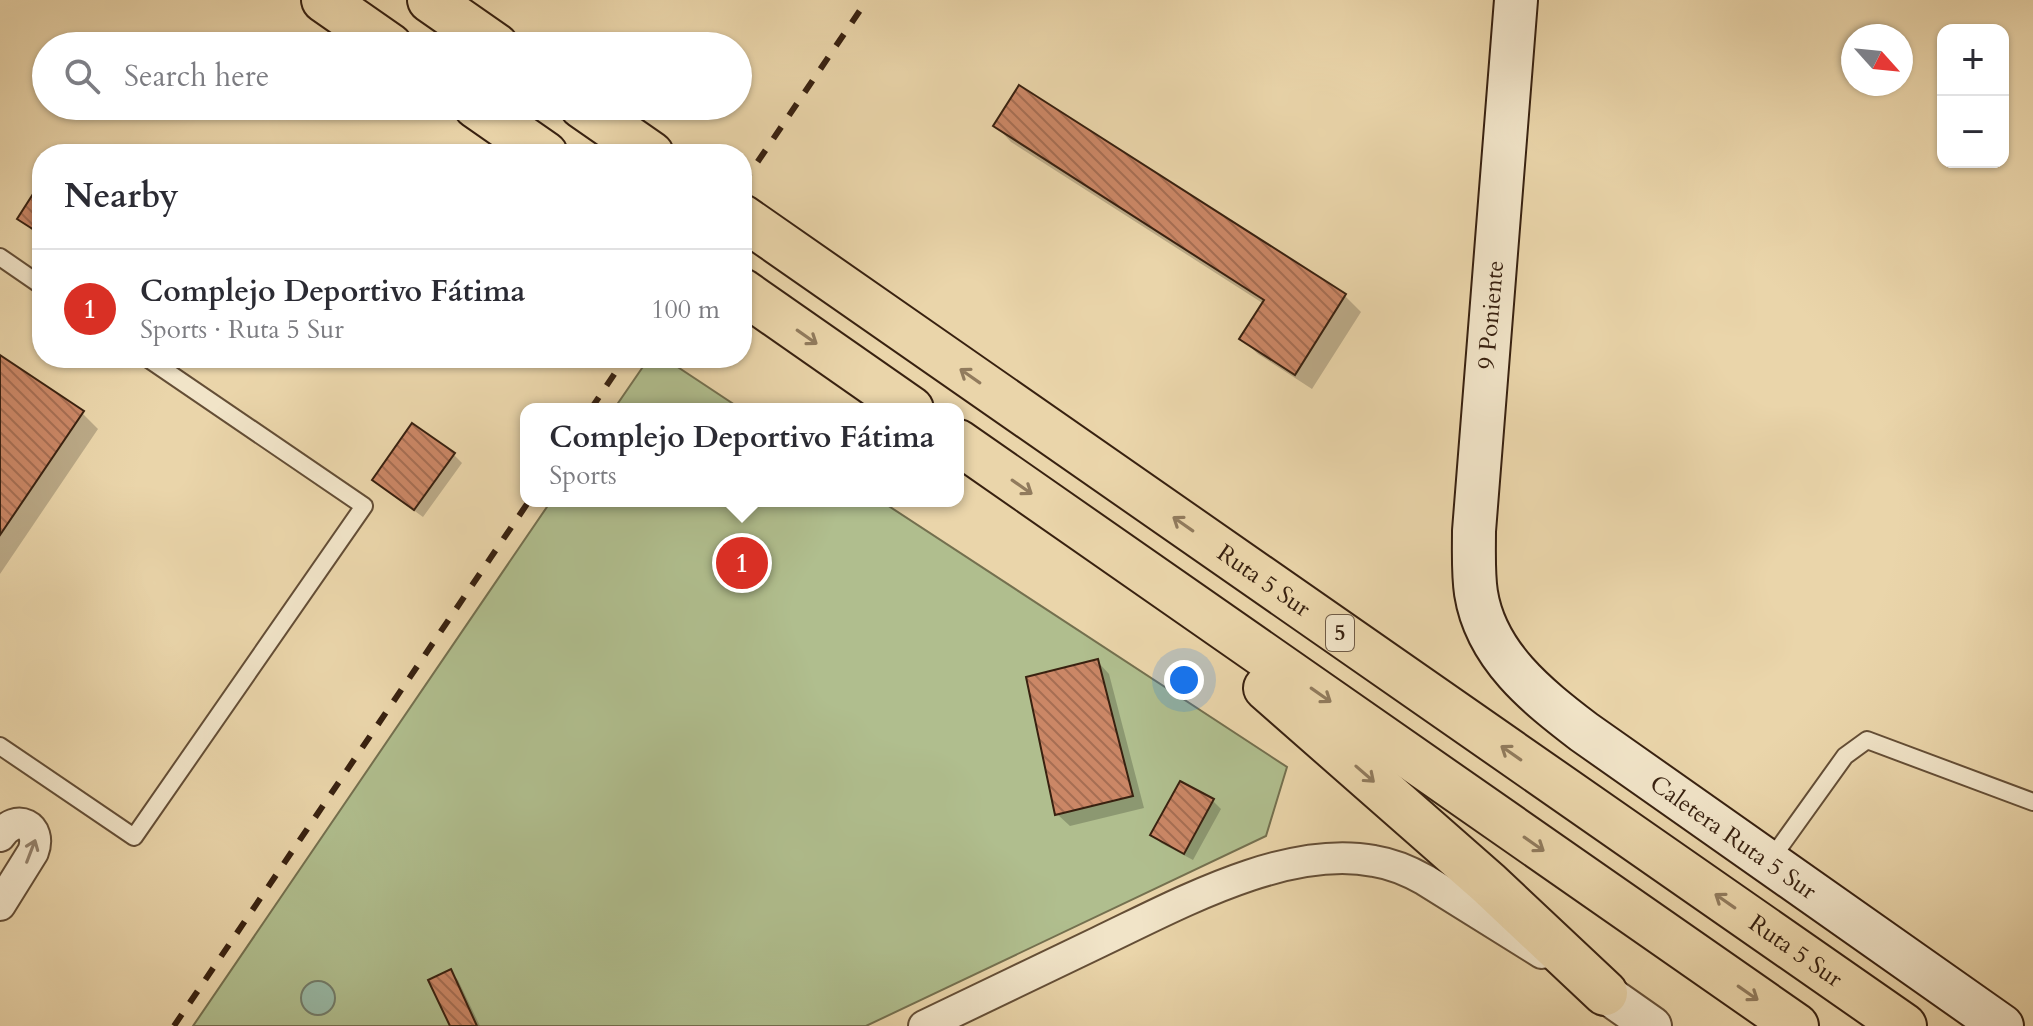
<!DOCTYPE html>
<meta charset="utf-8">
<style>
body{margin:0;font-family:Cardo,serif;background:#f7f7f7;color:#2b2b33}
.controls{position:absolute;right:24px;top:24px;display:grid;overflow:hidden;border-radius:16px;box-shadow:0 2px 6px #0004}
.controls button{width:72px;height:72px;display:grid;place-items:center;padding:0;border:0;border-bottom:2px solid #e1e1e2;background:#fff;color:#2b2b33;font:40px sans-serif}
.compass{position:absolute;left:1841px;top:24px;width:72px;height:72px;border-radius:50%;background:#fff;box-shadow:0 2px 6px #0004;rotate:117deg}
.you{position:absolute;left:1184px;top:680px;width:28px;height:28px;margin:-20px;border:6px solid #fff;border-radius:50%;background:#1a73e8;box-shadow:0 0 0 12px #1a73e833}
.badge{display:grid;place-items:center;width:52px;height:52px;border-radius:50%;background:#d93025;color:#fff;font-size:26px;font-weight:700}
.pin{position:absolute;translate:-50% -50%;border:4px solid #fff;box-shadow:0 2px 8px #0006}
.popup{position:absolute;left:520px;top:403px;width:444px;height:104px;box-sizing:border-box;display:grid;place-content:center;border-radius:16px;background:#fff;filter:drop-shadow(0 2px 6px #0005);font-size:26px;white-space:nowrap;color:#7c7c81}
.popup b{font-size:30px;color:#2b2b33}
.popup::after{content:'';position:absolute;left:50%;top:100%;margin-left:-16px;border:16px solid transparent;border-top-color:#fff}
.list{margin:0;padding:0;list-style:none}
h2{display:flex;justify-content:space-between;align-items:center;height:104px;margin:0;padding:0 32px;font-size:34px}
h2 small{font-size:26px;font-weight:400;color:#7c7c81}
.list li{display:grid;grid-template-columns:52px 1fr auto;gap:24px;align-items:center;box-sizing:border-box;height:120px;padding:0 32px;border-top:2px solid #e1e1e2}
.list b{display:block;font-size:30px;white-space:nowrap}
.list p{margin:0;font-size:26px;white-space:nowrap;color:#7c7c81}
.list em{font-size:26px;font-style:normal;color:#7c7c81}
.icon{flex:none;width:44px;height:44px;fill:none;stroke:currentColor;stroke-width:2;stroke-linecap:round;stroke-linejoin:round}
.map{position:relative;flex:none;width:2033px;height:1026px;overflow:hidden}
.search{position:absolute;background:#fff;box-shadow:0 2px 6px #0004;left:32px;top:32px;width:720px;height:88px;display:flex;align-items:center;gap:20px;box-sizing:border-box;padding:0 28px;border-radius:44px;color:#7c7c81;font-size:30px}
.panel{position:absolute;background:#fff;box-shadow:0 2px 6px #0004;left:32px;top:144px;width:720px;height:224px;border-radius:32px}
.map>svg:first-child{display:block}
</style>
<div class="map">
<svg width="2033" height="1026" viewBox="0 0 2033 1026">
<defs>
<pattern id="building-back-hatch" width="6" height="6" patternUnits="userSpaceOnUse" patternTransform="scale(2)"><rect width="6" height="6" fill="#cb8766"/><path d="M-1 5l2 2M0 0l6 6M5-1l2 2" fill="none" stroke="#a66e53"/></pattern>
</defs>
<rect width="100%" height="100%" fill="#ead5aa"/>
<filter id="stains"><feTurbulence type="fractalNoise" baseFrequency=".0025" numOctaves="4"/><feColorMatrix values="0 0 0 0 .2 0 0 0 0 .09 0 0 0 0 .02 0 0 0 .5 -.17"/></filter>
<radialGradient id="worn" r=".72"><stop offset=".6" stop-color="#630" stop-opacity="0"/><stop offset="1" stop-color="#630" stop-opacity=".3"/></radialGradient>
<!-- pitch -->
<path fill="#b0be8e" stroke="#74704f" stroke-width="2" d="M 649,358 L 664,358 L 741,409 L 614,409 Z
M 551,501 L 881,501 L 1287,767 L 1266,836 L 866,1026 L 193,1026 Z"/>
<!-- water -->
<path fill="#98b9a6" stroke="#727c6a" stroke-width="2" d="M301 998a17 17 0 1 1 34 0a17 17 0 1 1-34 0Z"/>
<!-- shadow -->
<path fill="#0003" d="M 1020,88 L 1345,296 L 1361,312 L 1312,389 L 1258,354 L 1242,339 L 1264,304 L 1011,142 L 996,126 Z
M 42,184 L 42,239 L 19,218 Z
M 0,357 L 82,413 L 98,429 L 0,574 Z
M 413,426 L 454,455 L 462,463 L 423,517 L 383,488 Z
M 1097,661 L 1109,674 L 1144,808 L 1070,826 L 1057,814 Z
M 1181,783 L 1213,801 L 1221,809 L 1193,860 L 1161,843 L 1153,835 Z
M 450,972 L 458,980 L 480,1026 L 452,1026 Z"/>
<!-- building -->
<path fill="url(#building-back-hatch)" stroke="#382110" stroke-width="2" d="M 1019,85 L 1346,294 L 1295,375 L 1239,339 L 1264,300 L 993,126 Z
M 42,180 L 42,235 L 17,219 Z
M 0,355 L 84,411 L 0,535 Z
M 412,423 L 455,453 L 414,510 L 372,480 Z
M 1098,659 L 1133,796 L 1055,815 L 1026,677 Z
M 1180,781 L 1214,799 L 1184,854 L 1150,835 Z
M 451,969 L 477,1026 L 450,1026 L 428,980 Z"/>
<g fill="none" stroke-linecap="round" stroke-linejoin="round">
<!-- service casing -->
<g stroke="#644e36" stroke-width="20">
<path id="service" d="M 0,257 L 42,286
M 0,746 L 134,837 L 364,506 L 147,358
M 1769,862 L 1845,756 L 1867,740 L 2033,802"/>
</g>
<!-- minor casing -->
<g stroke="#644e36" stroke-width="34">
<path id="minor" d="M 0,836 C 16,812 43,826 33,852 L 0,905
M 924,1026 C 982,998 1041,970 1099,942 C 1177,905 1286,844 1374,861 C 1393,864 1409,871 1425,880 L 1542,953"/>
</g>
<!-- tertiary casing -->
<g stroke="#644e36" stroke-width="42">
<path id="tertiary" d="M 1605,993 L 1652,1026"/>
</g>
<!-- secondary casing -->
<g stroke="#382110" stroke-width="46">
<g id="secondary">
<path id="s1" d="M 1516,0 L 1474,531 C 1474,552 1473,573 1476,593 C 1486,656 1537,696 1584,732 L 2002,1026"/>
</g>
</g>
<!-- motorway casing -->
<g stroke="#382110" stroke-width="48">
<g id="motorway">
<path d="M 324,0 L 390,46"/>
<path d="M 430,0 L 496,46"/>
<path d="M 476,106 L 545,154"/>
<path d="M 582,106 L 651,154"/>
<path id="s2" d="M 742,217 L 1904,1026"/>
<path d="M 742,291 L 911,409"/>
<path d="M 958,442 L 1796,1026"/>
<path d="M 1266,688 L 1488,883 L 1605,993"/>
</g>
</g>
<!-- service -->
<use href="#service" stroke="#f1e4c8" stroke-width="16"/>
<!-- minor -->
<use href="#minor" stroke="#f1e4c8" stroke-width="30"/>
<!-- tertiary -->
<use href="#tertiary" stroke="#f1e4c8" stroke-width="38"/>
<!-- secondary -->
<use href="#secondary" stroke="#f1e4c8" stroke-width="42"/>
<!-- motorway -->
<use href="#motorway" stroke="#ead5aa" stroke-width="44"/>
<!-- rail -->
<path stroke="#382110" stroke-width="6" stroke-dasharray="14 14" stroke-linecap="butt" d="M 742,185 L 867,0
M 591,409 L 625,358
M 174,1026 L 529,501"/>
</g>
<!-- one-way arrows -->
<defs><path id="oneway-shaft" d="M-6 0H5M1.5-3L5.5 0L1.5 3" fill="none" stroke-width="1.6" stroke-linecap="round" stroke-linejoin="round" transform="scale(2)"/></defs>
<g stroke="#917b5d">
<use href="#oneway-shaft" transform="translate(807 337) rotate(35)"/>
<use href="#oneway-shaft" transform="translate(970 376) rotate(-145)"/>
<use href="#oneway-shaft" transform="translate(1022 487) rotate(35)"/>
<use href="#oneway-shaft" transform="translate(1183 524) rotate(-145)"/>
<use href="#oneway-shaft" transform="translate(1321 695) rotate(35)"/>
<use href="#oneway-shaft" transform="translate(1511 753) rotate(-145)"/>
<use href="#oneway-shaft" transform="translate(1365 774) rotate(41)"/>
<use href="#oneway-shaft" transform="translate(1534 844) rotate(35)"/>
<use href="#oneway-shaft" transform="translate(1725 901) rotate(-145)"/>
<use href="#oneway-shaft" transform="translate(1748 993) rotate(35)"/>
</g>
<use stroke="#94826c" href="#oneway-shaft" transform="translate(31 851) rotate(-69)"/>
<g text-anchor="middle" dominant-baseline="central" stroke-width="6" stroke-linejoin="round" paint-order="stroke">
<!-- shield labels -->
<rect fill="#f1e4c8" stroke="#705c47" stroke-width="2" x="1326" y="615" width="28" height="36" rx="6"/>
<g font-size="22" font-weight="bold" fill="#382110">
<text x="1340" y="633">5</text>
</g>
<!-- street labels -->
<g font-size="24" fill="#382110" stroke="#f1e4c8">
<text transform="translate(1491 315) rotate(-85)">9 Poniente</text>
<text stroke="none"><textPath href="#s2" startOffset="636">Ruta 5 Sur</textPath></text>
<text stroke="none"><textPath href="#s1" startOffset="958">Caletera Ruta 5 Sur</textPath></text>
<text stroke="none"><textPath href="#s2" startOffset="1284">Ruta 5 Sur</textPath></text>
</g>
</g>
<rect width="100%" height="100%" filter="url(#stains)"/>
<rect width="100%" height="100%" fill="url(#worn)"/>
</svg>
<div class="controls">
<button>+</button>
<button>−</button>
</div>
<svg class="compass" viewBox="-18 -18 36 36"><path d="M0-13l5 13h-10z" fill="#e53935"/><path d="M0 13l5-13h-10z" fill="#7c7c81"/></svg>
<div class="you"></div>
<div class="pin badge" style="left:742px;top:563px">1</div>
<div class="popup"><b>Complejo Deportivo Fátima</b>Sports</div>
<div class="search"><svg class="icon" aria-label="search" viewBox="0 0 24 24"><circle cx="10" cy="10" r="6"/><path d="M15 15l6 6"/></svg>Search here</div>
<section class="panel">
<h2>Nearby<small></small></h2>
<ul class="list">
<li><span class="badge">1</span><div><b>Complejo Deportivo Fátima</b><p>Sports · Ruta 5 Sur</p></div><em>100 m</em></li>
</ul>
</section>
</div>
